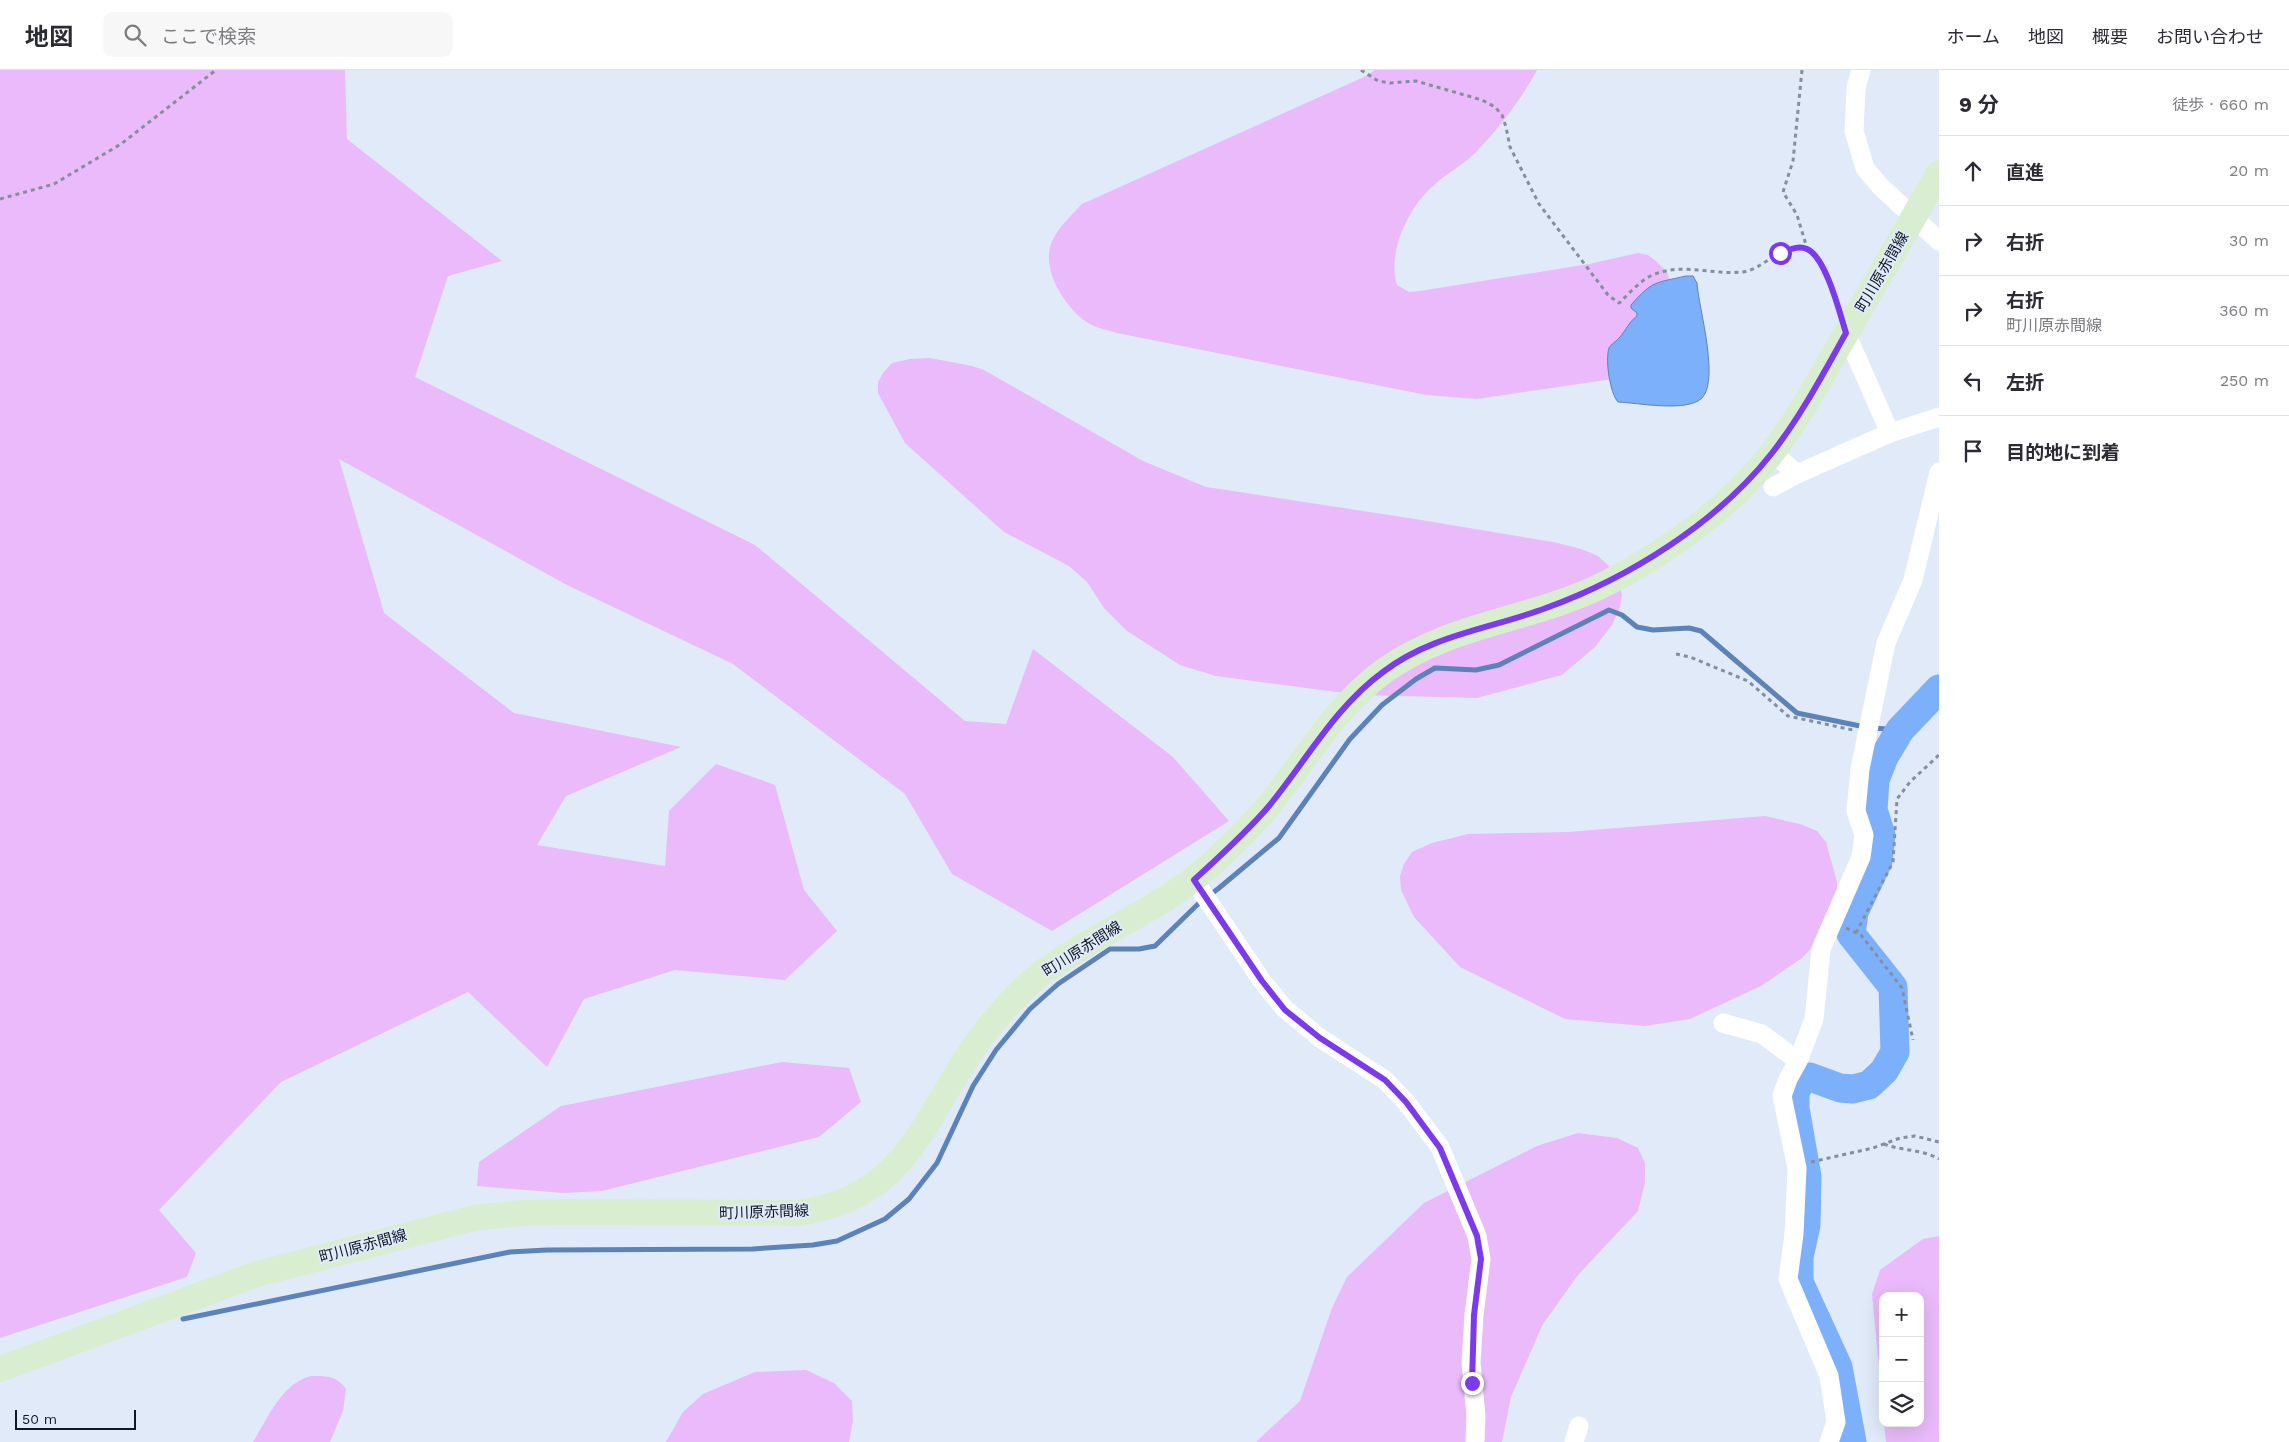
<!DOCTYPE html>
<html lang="ja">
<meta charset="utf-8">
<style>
body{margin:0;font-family:"Work Sans","Noto Sans JP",sans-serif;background:#f7f7f7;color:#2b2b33}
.controls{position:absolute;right:15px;bottom:15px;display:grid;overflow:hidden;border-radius:10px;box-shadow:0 5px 20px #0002}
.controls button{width:45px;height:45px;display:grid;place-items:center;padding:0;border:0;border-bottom:1px solid #e1e1e2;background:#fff;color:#2b2b33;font:25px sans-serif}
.scale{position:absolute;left:15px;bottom:12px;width:121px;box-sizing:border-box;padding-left:5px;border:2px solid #0f1825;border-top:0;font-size:14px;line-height:18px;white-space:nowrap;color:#0f1825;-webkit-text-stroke:4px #e0eaf9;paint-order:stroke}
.stop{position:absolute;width:15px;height:15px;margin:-11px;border:4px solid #7c3aed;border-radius:50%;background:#fff}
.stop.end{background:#7c3aed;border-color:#fff;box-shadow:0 1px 5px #0008}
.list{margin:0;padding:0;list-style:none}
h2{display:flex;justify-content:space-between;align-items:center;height:65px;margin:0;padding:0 20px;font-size:21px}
h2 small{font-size:16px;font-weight:400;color:#7c7c81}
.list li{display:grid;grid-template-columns:32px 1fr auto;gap:15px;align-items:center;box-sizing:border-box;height:70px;padding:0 20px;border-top:1px solid #e1e1e2}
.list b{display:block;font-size:19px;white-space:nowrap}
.list p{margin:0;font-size:16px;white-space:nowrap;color:#7c7c81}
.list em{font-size:16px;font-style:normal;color:#7c7c81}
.icon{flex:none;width:28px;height:28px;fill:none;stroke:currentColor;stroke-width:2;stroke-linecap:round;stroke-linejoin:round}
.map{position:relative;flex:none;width:1939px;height:1372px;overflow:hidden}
header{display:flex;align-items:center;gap:30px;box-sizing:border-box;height:70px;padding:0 25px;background:#fff;border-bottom:1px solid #e1e1e2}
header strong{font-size:24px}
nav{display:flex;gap:28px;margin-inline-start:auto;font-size:18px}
.search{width:350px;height:45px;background:#f7f7f7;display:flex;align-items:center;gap:12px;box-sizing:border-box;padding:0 18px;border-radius:10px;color:#7c7c81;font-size:19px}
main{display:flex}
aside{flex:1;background:#fff}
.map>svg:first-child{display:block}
</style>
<header>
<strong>地図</strong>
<div class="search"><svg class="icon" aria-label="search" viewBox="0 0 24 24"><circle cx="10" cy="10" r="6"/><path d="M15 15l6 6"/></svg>ここで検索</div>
<nav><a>ホーム</a><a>地図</a><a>概要</a><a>お問い合わせ</a></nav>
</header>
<main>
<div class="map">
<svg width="1939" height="1372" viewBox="0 0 1939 1372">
<rect width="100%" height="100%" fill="#e0eaf9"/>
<!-- green -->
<path fill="#eabafa" d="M 0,0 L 345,0 L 347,69 L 502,191 L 448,206 L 415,307 L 755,475 L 965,651 L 1006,654 L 1033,579 L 1173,687 L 1229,751 L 1052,861 L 952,804 L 905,724 L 733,594 L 567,515 L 339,389 L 384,543 L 514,643 L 681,677 L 566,726 L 537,775 L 665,796 L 669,741 L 716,694 L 775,715 L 804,820 L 837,861 L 785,910 L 675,900 L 584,929 L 547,997 L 468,922 L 281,1012 L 159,1140 L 196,1183 L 187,1207 L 0,1268 Z
M 1375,0 L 1537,0 C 1520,31 1502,54 1478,80 C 1465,94 1447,103 1433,116 C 1408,138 1387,182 1397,215 L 1409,222 L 1420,221 L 1589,194 L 1638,183 L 1648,185 L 1656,191 L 1667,202 L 1671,215 L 1627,307 L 1477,329 L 1426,325 L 1117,263 C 1107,260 1093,257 1085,251 C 1064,235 1042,201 1051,174 C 1057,158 1071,146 1082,134 L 1364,7 Z
M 930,288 L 972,296 L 984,300 L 1143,391 L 1206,417 L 1415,449 L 1553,472 L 1581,479 L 1598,486 L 1610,497 L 1617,508 L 1622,525 L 1620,537 L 1612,555 L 1595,577 L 1562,605 L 1477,628 L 1360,625 L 1216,606 L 1180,595 L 1127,561 L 1104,538 L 1087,512 L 1069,496 L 1004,462 L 905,373 L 878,323 L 878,312 L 883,303 L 892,293 L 910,289 Z
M 1765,746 L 1800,754 L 1817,761 L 1826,772 L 1837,812 L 1837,830 L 1827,861 L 1802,888 L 1761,916 L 1690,949 L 1645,956 L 1565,949 L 1460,897 L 1414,847 L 1401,820 L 1400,806 L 1404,794 L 1412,782 L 1432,773 L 1468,764 L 1568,762 Z
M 782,992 L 849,998 L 861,1032 L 819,1067 L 602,1121 L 563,1123 L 477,1116 L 479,1092 L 561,1036 Z
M 1578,1063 L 1617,1068 L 1638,1078 L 1645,1093 L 1645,1113 L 1638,1141 L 1578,1205 L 1543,1254 L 1511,1327 L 1502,1372 L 1256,1372 L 1300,1331 L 1332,1238 L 1347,1207 L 1424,1133 L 1537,1076 Z
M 1939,1166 L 1939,1372 L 1886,1372 L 1884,1353 L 1920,1353 L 1920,1226 L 1883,1226 L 1883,1338 L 1872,1224 L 1880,1200 L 1923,1169 Z
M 806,1300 L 834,1313 L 852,1331 L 853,1351 L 849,1372 L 666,1372 L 683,1342 L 703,1324 L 755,1302 Z
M 311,1306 C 327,1306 337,1306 346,1319 L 343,1341 L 330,1372 L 253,1372 C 268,1348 282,1313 311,1306 Z"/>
<!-- water -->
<path fill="#7db0fa" stroke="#5c82ba" d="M 1686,206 L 1693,206 L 1697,213 C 1698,236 1723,319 1698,331 C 1679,341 1639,333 1618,332 C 1610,323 1605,290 1609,278 C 1611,274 1617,271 1620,267 C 1626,260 1629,252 1637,246 L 1637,243 L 1631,238 L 1631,235 C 1653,210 1656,213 1686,206 Z"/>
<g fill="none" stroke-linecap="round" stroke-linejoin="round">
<!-- stream -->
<path stroke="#5c82ba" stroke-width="5" d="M 1873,658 L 1900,660
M 183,1249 L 510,1182 L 547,1180 L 752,1179 L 813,1175 L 837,1171 L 885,1149 L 909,1129 L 937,1093 L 973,1016 L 996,980 L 1030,939 L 1058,914 L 1110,879 L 1139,879 L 1155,876 L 1197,835 L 1219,818 L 1279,768 L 1350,669 L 1382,635 L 1416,609 L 1435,598 L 1476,600 L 1499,595 L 1609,540 L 1622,545 L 1637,557 L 1653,560 L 1689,558 L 1701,561 L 1797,643 L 1865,657"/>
<!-- river -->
<path stroke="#7db0fa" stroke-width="29" d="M 1852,1372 L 1838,1297 L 1799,1212 L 1799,1187 L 1806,1155 L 1807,1107 L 1795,1038 L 1795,1022 L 1801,1011 L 1810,1007 L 1840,1018 L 1853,1019 L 1869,1015 L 1884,1001 L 1895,982 L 1893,917 L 1851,864 L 1854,842 L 1878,791 L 1881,765 L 1873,740 L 1875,710 L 1884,687 L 1900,660 L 1939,619"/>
<!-- path -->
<path stroke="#858e9c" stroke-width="3" stroke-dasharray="4 4" stroke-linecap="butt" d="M 1361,0 L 1378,11 L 1390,13 L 1416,11 L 1482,30 L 1495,37 L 1502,45 L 1506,57 L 1510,77 L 1539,134 L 1608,225 L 1619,233 C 1630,223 1641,209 1655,204 C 1683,193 1714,205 1742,202 C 1764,200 1781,172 1805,178 C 1822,182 1832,221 1837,237
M 1802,0 L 1793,91 L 1783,122 L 1797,145 L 1807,178
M 0,129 L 54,114 L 121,74 L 216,0
M 1676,584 L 1690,587 L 1748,611 L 1788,646 L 1853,660
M 1846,858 L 1861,865 L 1902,918 L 1913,970
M 1856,863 L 1893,792 L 1897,729 L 1910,712 L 1939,685
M 1884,1074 C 1901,1081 1922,1079 1939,1089
M 1811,1092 L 1873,1078 L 1900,1068 L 1915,1066 L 1939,1072"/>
<!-- minor -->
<path stroke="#fff" stroke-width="19" d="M 1861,0 L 1856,18 L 1854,61 L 1865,98 L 1880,116 L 1939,171
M 1846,263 L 1890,363
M 1773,383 L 1797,404 L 1890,363 L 1939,347
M 1773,417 L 1797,404
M 1194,810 L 1262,911 L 1285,939 L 1320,968 L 1385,1010 L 1406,1032 L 1440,1077 L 1477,1166 L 1481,1189 L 1474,1245 L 1471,1293 L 1476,1346 L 1475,1372
M 1723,953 L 1762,964 L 1798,991
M 1574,1372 L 1579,1356
M 1829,1372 L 1836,1352 L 1829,1306 L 1788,1209 L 1794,1164 L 1797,1098 L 1782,1026 L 1788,1009 L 1798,991 L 1814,949 L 1821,879 L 1861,787 L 1864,765 L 1856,741 L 1860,699 L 1886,573 L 1913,510 L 1939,402"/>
<!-- secondary -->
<path stroke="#d9eed1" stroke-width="26" d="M 0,1299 L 257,1204 L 474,1148 L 522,1143 L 567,1142 L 796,1143 C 902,1129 918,1061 970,983 C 989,954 1013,928 1039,905 C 1049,897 1061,890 1072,883 C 1115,856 1172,830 1208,797 C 1230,777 1251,757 1270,734 C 1306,689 1336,636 1384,601 C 1450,553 1535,550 1607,513 C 1656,488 1711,450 1749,410 C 1786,371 1812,323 1838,277 C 1872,219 1906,161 1939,103"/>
</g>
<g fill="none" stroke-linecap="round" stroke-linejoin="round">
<!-- route -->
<path stroke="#7c3aed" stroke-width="6" d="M 1472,1313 L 1474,1245 L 1481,1189 L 1477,1166 L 1440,1078 L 1406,1032 L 1385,1010 L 1320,968 L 1285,940 L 1262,911 L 1194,810 C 1220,786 1246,763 1269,736 C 1306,691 1335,637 1383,602 C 1431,565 1490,559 1546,538 C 1629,508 1717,453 1772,383 C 1801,346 1823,304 1846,263 C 1840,244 1826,187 1807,179 C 1798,175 1789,180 1780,183"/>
</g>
<g text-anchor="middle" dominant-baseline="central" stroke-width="4" stroke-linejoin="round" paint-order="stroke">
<!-- street labels -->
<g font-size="15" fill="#0f1825" stroke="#e0eaf9">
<text transform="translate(1882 202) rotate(-60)">町川原赤間線</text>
<text transform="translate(1082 879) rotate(-32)">町川原赤間線</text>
<text transform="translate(764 1142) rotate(-2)">町川原赤間線</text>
<text transform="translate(363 1176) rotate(-15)">町川原赤間線</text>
</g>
</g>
</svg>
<div class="controls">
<button>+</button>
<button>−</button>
<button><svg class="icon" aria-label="layers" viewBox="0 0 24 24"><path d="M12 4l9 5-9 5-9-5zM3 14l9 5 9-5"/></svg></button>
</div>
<div class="scale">50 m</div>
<div class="stop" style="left:1780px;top:183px"></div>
<div class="stop end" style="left:1472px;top:1313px"></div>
</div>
<aside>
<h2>9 分<small>徒歩 · 660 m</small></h2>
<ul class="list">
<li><svg class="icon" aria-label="ahead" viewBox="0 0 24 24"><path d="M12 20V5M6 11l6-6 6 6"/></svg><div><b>直進</b></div><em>20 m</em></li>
<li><svg class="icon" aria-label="right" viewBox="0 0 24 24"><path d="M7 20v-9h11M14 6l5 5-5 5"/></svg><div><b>右折</b></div><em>30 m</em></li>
<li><svg class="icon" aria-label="right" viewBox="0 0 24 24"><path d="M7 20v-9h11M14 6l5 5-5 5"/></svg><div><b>右折</b><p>町川原赤間線</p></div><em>360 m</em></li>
<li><svg class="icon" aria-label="left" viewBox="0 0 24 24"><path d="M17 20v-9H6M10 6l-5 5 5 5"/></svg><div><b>左折</b></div><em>250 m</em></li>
<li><svg class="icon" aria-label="arrive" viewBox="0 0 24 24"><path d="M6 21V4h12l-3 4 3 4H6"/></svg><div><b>目的地に到着</b></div></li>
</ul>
</aside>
</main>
